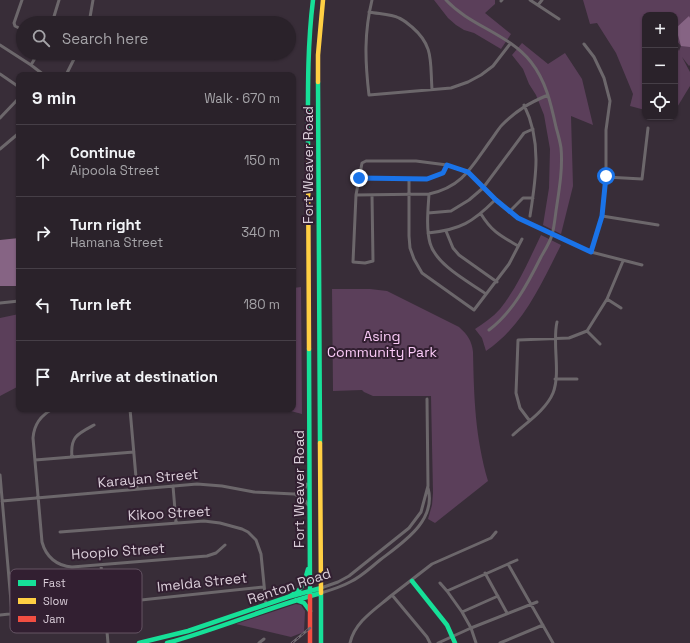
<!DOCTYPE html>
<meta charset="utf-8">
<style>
body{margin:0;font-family:"Space Grotesk",sans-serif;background:#362f36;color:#f1f3f6}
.controls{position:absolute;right:12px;top:12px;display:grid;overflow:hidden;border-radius:8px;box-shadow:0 1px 3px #0004}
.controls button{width:36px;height:36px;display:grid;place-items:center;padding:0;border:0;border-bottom:1px solid #463f47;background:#2a222a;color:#f1f3f6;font:20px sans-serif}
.stop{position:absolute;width:12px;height:12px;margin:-9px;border:3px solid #1a73e8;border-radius:50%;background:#fff}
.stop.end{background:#1a73e8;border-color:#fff;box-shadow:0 1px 4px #0008}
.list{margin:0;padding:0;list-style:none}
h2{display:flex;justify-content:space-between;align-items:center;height:52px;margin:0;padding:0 16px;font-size:17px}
h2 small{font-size:13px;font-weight:400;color:#a5a4a8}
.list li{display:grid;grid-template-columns:26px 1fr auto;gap:12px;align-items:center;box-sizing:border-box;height:72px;padding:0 16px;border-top:1px solid #463f47}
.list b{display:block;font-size:15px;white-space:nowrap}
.list p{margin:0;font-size:13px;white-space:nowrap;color:#a5a4a8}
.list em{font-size:13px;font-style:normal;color:#a5a4a8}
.icon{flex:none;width:22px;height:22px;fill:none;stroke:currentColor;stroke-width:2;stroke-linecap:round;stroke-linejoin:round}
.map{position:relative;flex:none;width:690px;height:643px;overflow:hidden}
.search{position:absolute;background:#2a222a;box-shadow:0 1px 3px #0004;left:16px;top:16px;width:280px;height:44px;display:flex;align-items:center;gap:10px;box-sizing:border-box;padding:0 14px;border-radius:22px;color:#a5a4a8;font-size:15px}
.panel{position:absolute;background:#2a222a;box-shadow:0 1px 3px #0004;left:16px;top:72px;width:280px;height:340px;border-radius:8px}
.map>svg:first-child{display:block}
</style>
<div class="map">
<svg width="690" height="643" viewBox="0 0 690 643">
<rect width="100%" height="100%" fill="#382d38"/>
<!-- green -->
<path fill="#5b3f5a" d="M 434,0 L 495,0 L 495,4 L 485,13 L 511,34 L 501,49 L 474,33 L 464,30 L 456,25 L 448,18 Z
M 583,0 L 690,0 L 690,65 L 689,66 L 682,57 L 690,72 L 690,86 L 676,109 L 675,110 L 675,44 L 679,51 L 681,46 L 675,39 L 675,15 L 645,15 L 645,110 L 630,106 L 633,94 L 616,53 L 597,23 L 590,24 Z
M 522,43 L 548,64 L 565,53 L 582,79 L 593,125 L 571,116 L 573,186 L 561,234 L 543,225 L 549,188 L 550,149 L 544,115 L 536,95 L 529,84 L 523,69 L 512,55 Z
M 541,235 L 561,245 C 541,284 524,325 486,351 L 482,338 L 475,329 C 484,323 493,317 500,309 C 517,288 529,260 541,235 Z
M 301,287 L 302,414 L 283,409 L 293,409 L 293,288 Z
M 332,289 L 370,289 L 387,291 L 459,327 C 467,334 472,341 473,352 C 474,398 475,436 488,481 L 435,523 L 428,519 L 432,505 L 433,493 L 431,396 L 373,396 L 364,392 L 362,390 L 333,391 Z
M 19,314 L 19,386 L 0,396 L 0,318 Z
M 296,604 L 301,605 L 305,611 L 304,632 L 291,637 L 236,624 Z"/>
<!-- water -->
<path fill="#866484" d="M 689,16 L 690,18 L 690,47 L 681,46 L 676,28 Z
M 19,238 L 19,286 L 0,286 L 0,240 Z"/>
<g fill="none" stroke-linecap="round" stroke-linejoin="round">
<!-- street -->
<path stroke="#6c676b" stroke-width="3" d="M 22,0 L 14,23 L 15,26 L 23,30
M 372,0 C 364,33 365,61 369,95 L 451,88 L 468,82 L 481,75 L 493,66 L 510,44
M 446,0 C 470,26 509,34 531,62 C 546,81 551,104 556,127 C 558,134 560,141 561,148 C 563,168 559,191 556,211 C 555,219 554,228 552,235 C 550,242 545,250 541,257 C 528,283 513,312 489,330
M 530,0 L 559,19
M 501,1 L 502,0
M 538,5 L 542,0
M 369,12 C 379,14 391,14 399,18 C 404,20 408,24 412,27 C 434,46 430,61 432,89
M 52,23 L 59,0
M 89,23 L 93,0
M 584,44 L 594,57 L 604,78 L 610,101 L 606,130 L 606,177 L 602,216 L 591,252
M 0,45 L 31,65 L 38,53
M 31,65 L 44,75
M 0,74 L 19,87
M 66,75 L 77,53
M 524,105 C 542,141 536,178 530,216
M 0,118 L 19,98
M 0,149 L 19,133
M 606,177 L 642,179 L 648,128
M 359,178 L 427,179 L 443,173 L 447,165
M 409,180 L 409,236 L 410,248 L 414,259 L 422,273 L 474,310 L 509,264 L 522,239
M 429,194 C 428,210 426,228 430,243 C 436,265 469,282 486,294
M 356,195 L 429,194 C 463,187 472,166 491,140 C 495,135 498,129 502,125 C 517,110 529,103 548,95
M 372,195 L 373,261 L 365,263 L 353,262 L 356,195 L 362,163 L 366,161 L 416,161 L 447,165 L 468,172 L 495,200 L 518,218 L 591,252 L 642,265
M 509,212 L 523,198 L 533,198
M 428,213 L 451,211 L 469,200 L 483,188 L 524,133 L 533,129
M 481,214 C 492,232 501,236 518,246
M 602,216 L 658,225
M 446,231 L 453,248 L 459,255 L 497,282
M 428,233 C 460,230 473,222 495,200
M 607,299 L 621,308
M 0,303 L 19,301
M 587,331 L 600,344
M 555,379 L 577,379
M 53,409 C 41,415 34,424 33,438 L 42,542 C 46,557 57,566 72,567 L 207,556 L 216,553 L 225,545
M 130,409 L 137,489
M 529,420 L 520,408 L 516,393 L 518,340 L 569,338 L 587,331 L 607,299 L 623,261
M 513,435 C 526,423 546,410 553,393 C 561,373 552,343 557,322
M 72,457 C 70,437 77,434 94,425
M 35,460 L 134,452
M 0,475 L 12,613
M 173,486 L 176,522
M 296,495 L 304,499 L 308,505
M 2,501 L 197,484 L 222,486 L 254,492 L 294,494 L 303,492 L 307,484
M 60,532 L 204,521 L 220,523 L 242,529 L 248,532 L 256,540 L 261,554 L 266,605
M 508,564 L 517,560
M 101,565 L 108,643
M 485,573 L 507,613
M 440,583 L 447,591
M 321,588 L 338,582 L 349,576 L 409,528 L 421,512 L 428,486 L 427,399
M 321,593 C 331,590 341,587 350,582 C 361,577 370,568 380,560 C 402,543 437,521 428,488
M 462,612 L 498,596
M 0,615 L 263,587
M 259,643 L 264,639
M 350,643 C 355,621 376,609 392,595
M 430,643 L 427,637 L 392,595 L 432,564 L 491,538 L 496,532
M 438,643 L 471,628 L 462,612 L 447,591 L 508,564 L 553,643
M 476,643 L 471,628 L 537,602
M 500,643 L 543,625"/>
<!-- fast -->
<path stroke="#16e098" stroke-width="4.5" d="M 318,82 L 320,443
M 308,146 C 308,97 307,49 313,0
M 309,349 L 310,596
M 412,581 L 447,625 L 455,643
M 321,593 L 321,643
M 288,597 C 303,590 304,584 308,569
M 296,600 L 304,603 L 310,611
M 139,643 L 188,631 L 288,597 L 321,588
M 167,643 C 219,629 269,607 321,593"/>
<!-- slow -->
<path stroke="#ffcf43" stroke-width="4.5" d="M 318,82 L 318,55 L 323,0
M 308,146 L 309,349
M 320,443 L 321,593"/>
<!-- jam -->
<path stroke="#f24e42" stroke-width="4.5" d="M 310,596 L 310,643"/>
<!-- rail casing -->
<g stroke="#716b71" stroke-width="2.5">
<path id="rail" d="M 292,643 L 310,628"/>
</g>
<!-- rail -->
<use href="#rail" stroke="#321f31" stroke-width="1" stroke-dasharray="3" stroke-linecap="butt"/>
</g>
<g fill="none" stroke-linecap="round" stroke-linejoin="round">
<!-- route -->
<path stroke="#1a73e8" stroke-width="5" d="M 359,178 L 427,179 L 443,173 L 447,165 L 468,172 L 496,200 L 518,218 L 591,252 L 602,216 L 606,176"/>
</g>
<g text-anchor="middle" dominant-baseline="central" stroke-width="4" stroke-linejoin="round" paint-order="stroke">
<!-- street labels -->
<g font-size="14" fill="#daced9" stroke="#321f31">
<text transform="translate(308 165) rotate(-90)">Fort Weaver Road</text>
<text transform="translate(148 478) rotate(-5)">Karayan Street</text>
<text transform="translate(299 489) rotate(-90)">Fort Weaver Road</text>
<text transform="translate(169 513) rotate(-3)">Kikoo Street</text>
<text transform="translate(118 551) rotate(-4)">Hoopio Street</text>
<text transform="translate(202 582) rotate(-6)">Imelda Street</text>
<text transform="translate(289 586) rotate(-18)">Renton Road</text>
</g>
<!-- park labels -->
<g font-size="14" fill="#fbcbf8" stroke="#321f31">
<text x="382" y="336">Asing<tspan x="382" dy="16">Community Park</tspan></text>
</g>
</g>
<!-- legend -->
<rect x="10" y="569" width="132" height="64" rx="6" fill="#321f31" stroke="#645463" stroke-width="1"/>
<rect x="18" y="580" width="18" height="6" fill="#16e098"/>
<rect x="18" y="598" width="18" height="6" fill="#ffcf43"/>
<rect x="18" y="616" width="18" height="6" fill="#f24e42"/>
<g font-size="11" fill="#daced9">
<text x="43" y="587">Fast</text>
<text x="43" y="605">Slow</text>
<text x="43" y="623">Jam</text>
</g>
</svg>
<div class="controls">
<button>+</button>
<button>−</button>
<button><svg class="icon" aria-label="locate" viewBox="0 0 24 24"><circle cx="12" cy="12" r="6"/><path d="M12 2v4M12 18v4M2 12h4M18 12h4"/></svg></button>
</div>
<div class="stop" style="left:606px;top:176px"></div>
<div class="stop end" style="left:359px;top:178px"></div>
<div class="search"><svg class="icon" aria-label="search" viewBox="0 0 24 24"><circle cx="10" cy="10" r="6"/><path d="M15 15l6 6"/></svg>Search here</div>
<section class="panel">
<h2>9 min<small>Walk · 670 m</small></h2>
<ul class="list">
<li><svg class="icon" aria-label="ahead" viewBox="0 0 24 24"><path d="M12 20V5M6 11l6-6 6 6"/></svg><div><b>Continue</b><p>Aipoola Street</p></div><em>150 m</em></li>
<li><svg class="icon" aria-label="right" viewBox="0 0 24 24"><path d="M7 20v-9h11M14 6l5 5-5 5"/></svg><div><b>Turn right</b><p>Hamana Street</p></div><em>340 m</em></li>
<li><svg class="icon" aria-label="left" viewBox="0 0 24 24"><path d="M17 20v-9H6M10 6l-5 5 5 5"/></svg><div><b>Turn left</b></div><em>180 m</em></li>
<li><svg class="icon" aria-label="arrive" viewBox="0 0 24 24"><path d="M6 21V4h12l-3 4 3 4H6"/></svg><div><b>Arrive at destination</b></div></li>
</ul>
</section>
</div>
